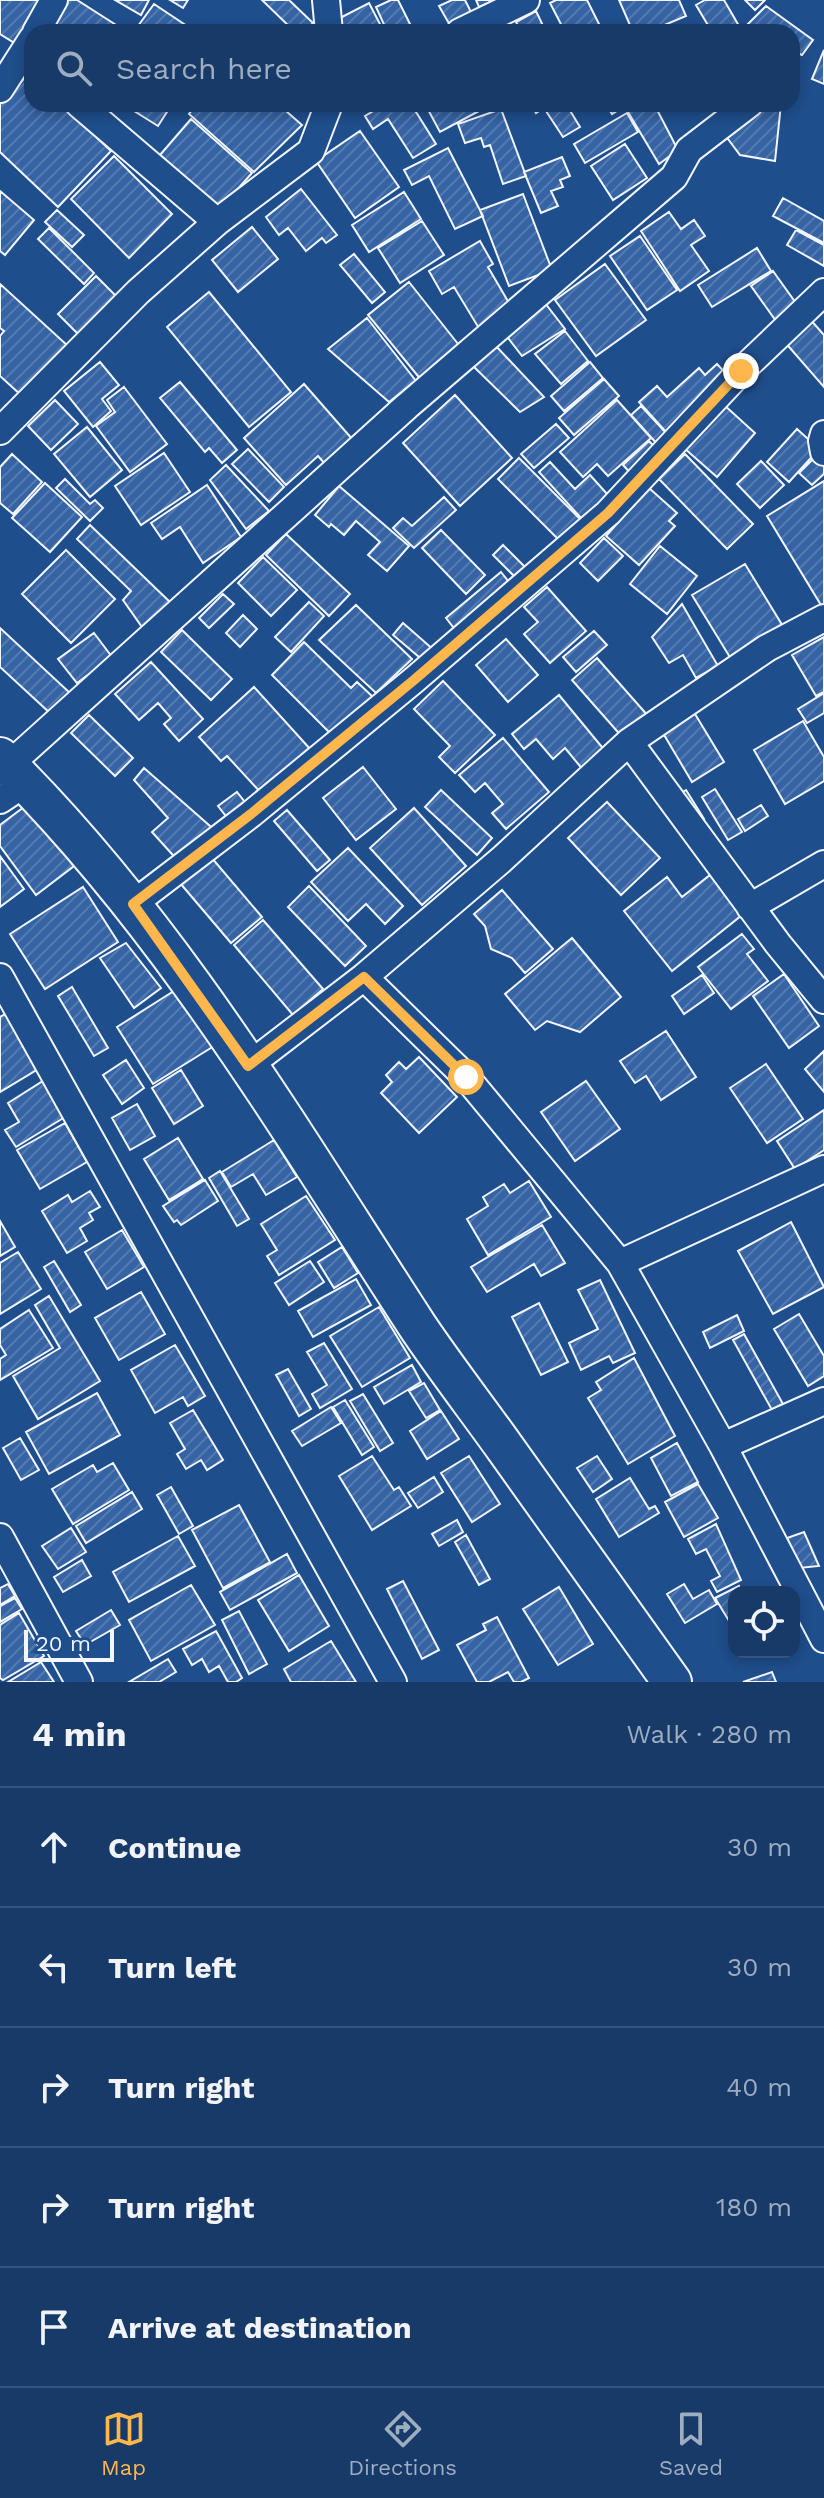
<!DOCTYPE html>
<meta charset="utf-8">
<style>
body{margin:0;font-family:"Work Sans",sans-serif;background:#20416f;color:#f1f3f6}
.controls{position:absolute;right:24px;bottom:24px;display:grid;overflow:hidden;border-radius:16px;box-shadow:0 4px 12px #0003}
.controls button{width:72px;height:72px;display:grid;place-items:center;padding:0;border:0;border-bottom:2px solid #36547d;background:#173a69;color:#f1f3f6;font:40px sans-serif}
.scale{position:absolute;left:24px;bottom:20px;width:90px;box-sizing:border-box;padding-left:8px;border:4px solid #f2f6ff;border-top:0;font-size:22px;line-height:28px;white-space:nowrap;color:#f2f6ff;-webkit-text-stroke:6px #1f4e8c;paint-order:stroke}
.stop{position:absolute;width:24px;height:24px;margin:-18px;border:6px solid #ffb74d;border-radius:50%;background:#fff}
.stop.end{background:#ffb74d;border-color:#fff;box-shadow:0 2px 8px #0008}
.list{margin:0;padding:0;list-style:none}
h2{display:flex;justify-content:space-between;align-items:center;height:104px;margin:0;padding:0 32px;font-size:34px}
h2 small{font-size:26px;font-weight:400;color:#9eadc0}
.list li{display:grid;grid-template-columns:52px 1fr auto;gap:24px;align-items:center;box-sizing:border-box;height:120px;padding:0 32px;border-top:2px solid #36547d}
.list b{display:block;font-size:30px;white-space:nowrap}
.list em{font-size:26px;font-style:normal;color:#9eadc0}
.icon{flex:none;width:44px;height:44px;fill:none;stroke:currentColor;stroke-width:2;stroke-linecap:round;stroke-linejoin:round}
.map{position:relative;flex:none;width:824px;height:1682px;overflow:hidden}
.search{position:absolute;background:#173a69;box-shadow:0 4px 12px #0003;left:24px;right:24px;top:24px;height:88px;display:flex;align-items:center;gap:20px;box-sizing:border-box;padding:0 28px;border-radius:24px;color:#9eadc0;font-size:30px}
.sheet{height:704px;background:#173a69}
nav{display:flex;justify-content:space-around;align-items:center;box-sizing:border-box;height:112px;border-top:2px solid #36547d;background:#173a69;font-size:22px;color:#9eadc0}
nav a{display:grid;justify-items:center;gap:4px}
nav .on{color:#ffb74d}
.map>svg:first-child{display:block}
</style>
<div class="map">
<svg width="824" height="1682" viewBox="0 0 824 1682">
<defs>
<pattern id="building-hatch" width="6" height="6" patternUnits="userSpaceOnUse" patternTransform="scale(2)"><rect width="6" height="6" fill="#3563a3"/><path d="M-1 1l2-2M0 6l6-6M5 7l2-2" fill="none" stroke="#537ab1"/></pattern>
</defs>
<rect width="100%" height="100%" fill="#1f4e8c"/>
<!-- building -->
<path fill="url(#building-hatch)" stroke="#f2f6ff" stroke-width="2" d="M 0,0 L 49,0 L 21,47 L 0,34 Z
M 65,0 L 77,0 L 127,32 L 54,32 L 47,27 Z
M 115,0 L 149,0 L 141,15 Z
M 170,0 L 188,0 L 183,8 Z
M 262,0 L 289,0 L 313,23 L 304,32 L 295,32 Z
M 391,0 L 398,0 L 414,32 L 385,32 L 387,31 L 376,7 Z
M 452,0 L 465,0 L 473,16 L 451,27 L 439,6 Z
M 476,0 L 495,0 L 479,7 Z
M 556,0 L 587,0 L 603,32 L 565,32 L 550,3 Z
M 619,0 L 679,0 L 686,16 L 648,32 L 633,32 Z
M 705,0 L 724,0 L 739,26 L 730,32 L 712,32 L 696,5 Z
M 745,0 L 765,0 L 755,10 Z
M 369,3 L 381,26 L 368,32 L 345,32 L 338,19 Z
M 154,4 L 196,32 L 147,32 L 138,26 Z
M 766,6 L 813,40 L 802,55 L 792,51 L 792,32 L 753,32 L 744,28 Z
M 536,11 L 546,32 L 521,32 L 516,22 Z
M 824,50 L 824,84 L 812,79 Z
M 29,73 L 32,76 L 32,104 L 61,104 L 111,151 L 58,207 L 0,152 L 0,104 Z
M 127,104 L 172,104 L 158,126 L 126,106 Z
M 197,104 L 278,104 L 302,125 L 254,172 L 189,114 Z
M 385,104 L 411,104 L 436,144 L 413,158 L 388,119 L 373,129 L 365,116 Z
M 425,104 L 492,104 L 440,132 Z
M 531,104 L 566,104 L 580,127 L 563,137 L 544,108 L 536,113 Z
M 606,104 L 626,104 L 626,105 L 612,114 Z
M 642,104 L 654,104 L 678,150 L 659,164 L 628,112 Z
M 763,104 L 781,104 L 775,161 L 740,155 L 725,135 Z
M 501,109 L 526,176 L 503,184 L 490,145 L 484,147 L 481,138 L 465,143 L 458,124 Z
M 627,113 L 638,132 L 585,163 L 574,144 Z
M 191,119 L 252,173 L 220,209 L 160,155 Z
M 360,131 L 399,187 L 355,218 L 316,161 Z
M 625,144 L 647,178 L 613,200 L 591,166 Z
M 448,148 L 483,216 L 455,229 L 429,176 L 412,185 L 404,170 Z
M 114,156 L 172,214 L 129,258 L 71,199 Z
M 562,157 L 570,176 L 560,180 L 563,187 L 551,191 L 558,206 L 541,213 L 524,172 Z
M 301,189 L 337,235 L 326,243 L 322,238 L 306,251 L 288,228 L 279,235 L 266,217 Z
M 0,191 L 34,220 L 5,255 L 0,251 Z
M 404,192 L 421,219 L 369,252 L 352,225 Z
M 523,194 L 552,270 L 509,286 L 480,210 Z
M 783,198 L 824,221 L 824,243 L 773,216 Z
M 57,210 L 84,235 L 72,247 L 45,222 Z
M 669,212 L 681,229 L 694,220 L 705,236 L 691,245 L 709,271 L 680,291 L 641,231 Z
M 422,221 L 444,255 L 400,283 L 378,248 Z
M 252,227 L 278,259 L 238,292 L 212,260 Z
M 49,228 L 94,273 L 84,284 L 38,239 Z
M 796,230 L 824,245 L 824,266 L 787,245 Z
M 640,236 L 677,290 L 647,310 L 610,256 Z
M 480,241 L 493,264 L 488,267 L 513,310 L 480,330 L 454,287 L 442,294 L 429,271 Z
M 757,248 L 771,271 L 712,307 L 698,285 Z
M 354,254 L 385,292 L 372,303 L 340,265 Z
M 605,264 L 646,320 L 596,356 L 555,300 Z
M 773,271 L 798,306 L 776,321 L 751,286 Z
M 96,276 L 119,299 L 81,337 L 58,314 Z
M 409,282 L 462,349 L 422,381 L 368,315 Z
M 0,284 L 68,346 L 22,396 L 0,376 L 0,336 L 4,331 L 0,328 Z
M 209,292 L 291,392 L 249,427 L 167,327 Z
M 545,303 L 565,329 L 522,356 L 505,334 Z
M 367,318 L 416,381 L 389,402 L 328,349 Z
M 809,318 L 824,335 L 824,387 L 783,340 Z
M 565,331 L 588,361 L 561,384 L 535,354 Z
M 495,345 L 544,397 L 520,412 L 473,366 Z
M 100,362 L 119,385 L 102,399 L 111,411 L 93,427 L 64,391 Z
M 590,362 L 603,378 L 564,411 L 551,396 Z
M 717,364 L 729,377 L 667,433 L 639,402 L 657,386 L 667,397 L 699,368 L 705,375 Z
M 604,379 L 619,396 L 574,435 L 559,418 Z
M 180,382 L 237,450 L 222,463 L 209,448 L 205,452 L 160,398 Z
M 304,384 L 353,440 L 326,465 L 318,456 L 286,485 L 244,438 Z
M 124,387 L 167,444 L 130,472 L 96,426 L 115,412 L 107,400 Z
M 455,395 L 512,458 L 460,506 L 403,443 Z
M 55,400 L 78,424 L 51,450 L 28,426 Z
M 617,400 L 651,438 L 608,476 L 597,464 L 583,477 L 560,452 Z
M 723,404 L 755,433 L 717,477 L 684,448 Z
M 641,406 L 668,435 L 658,445 L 631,415 Z
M 556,424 L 569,438 L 534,468 L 521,454 Z
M 87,427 L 122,470 L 90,497 L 54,454 Z
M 797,429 L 819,449 L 789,482 L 767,462 Z
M 649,441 L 661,454 L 635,478 L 623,465 Z
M 248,449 L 284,487 L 269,502 L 232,464 Z
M 164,453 L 190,492 L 141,525 L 115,486 Z
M 12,454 L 42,482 L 13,514 L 0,503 L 0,467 Z
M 685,454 L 753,524 L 727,549 L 659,479 Z
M 817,455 L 824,465 L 824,474 L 812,485 L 799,473 Z
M 519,458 L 583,522 L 562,543 L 498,479 Z
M 761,461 L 784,485 L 760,508 L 737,484 Z
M 550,462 L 575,489 L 590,475 L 608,495 L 582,519 L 539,472 Z
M 226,465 L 269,511 L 246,529 L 210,480 Z
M 65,479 L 90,504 L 95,500 L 103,508 L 90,521 L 56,488 Z
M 824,481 L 824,610 L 767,516 Z
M 45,483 L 82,517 L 50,552 L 12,518 Z
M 207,485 L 241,537 L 203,563 L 180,527 L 162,539 L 151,523 Z
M 339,486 L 409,546 L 387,571 L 368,555 L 380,542 L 356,521 L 344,535 L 331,524 L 329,527 L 315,515 Z
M 649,488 L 677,513 L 669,521 L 675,526 L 639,565 L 606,536 Z
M 444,497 L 456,510 L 414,548 L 393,528 L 403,518 L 412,526 Z
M 90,525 L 173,605 L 142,627 L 123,600 L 131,591 L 77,539 Z
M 441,530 L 485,575 L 466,594 L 422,548 Z
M 286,534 L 350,594 L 329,616 L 266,555 Z
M 604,538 L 623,556 L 598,581 L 580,563 Z
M 503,545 L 530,572 L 520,582 L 493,555 Z
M 660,546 L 697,576 L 667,614 L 630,584 Z
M 66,550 L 115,599 L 71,643 L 22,594 Z
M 263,557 L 297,590 L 271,616 L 238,583 Z
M 745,564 L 784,628 L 731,659 L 692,595 Z
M 501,572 L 512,586 L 457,632 L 446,618 Z
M 547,587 L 586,631 L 550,663 L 524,634 L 538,622 L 524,607 Z
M 223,594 L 234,604 L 209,628 L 199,618 Z
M 309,602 L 324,616 L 291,652 L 275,637 Z
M 682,604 L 718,666 L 696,678 L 683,655 L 669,663 L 652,637 Z
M 356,605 L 412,659 L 376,693 L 319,640 Z
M 243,615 L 257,629 L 240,647 L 226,633 Z
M 403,623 L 435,651 L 425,662 L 393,635 Z
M 0,628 L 70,693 L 51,714 L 0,667 Z
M 182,630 L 232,679 L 211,700 L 161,652 Z
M 594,631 L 607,645 L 576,672 L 563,657 Z
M 94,633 L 112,657 L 77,683 L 58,659 Z
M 824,637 L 824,692 L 816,696 L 792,655 Z
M 506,639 L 538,675 L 508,702 L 476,665 Z
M 304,642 L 351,688 L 357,682 L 373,697 L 334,737 L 272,675 Z
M 597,658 L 649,717 L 624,739 L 572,680 Z
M 151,662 L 203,719 L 179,741 L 164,724 L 171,718 L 158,703 L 139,720 L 115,694 Z
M 443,681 L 495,735 L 455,773 L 439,757 L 450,746 L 414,709 Z
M 254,687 L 311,750 L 262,794 L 227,756 L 221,761 L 199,737 Z
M 824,693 L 824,713 L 807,723 L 798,709 Z
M 559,695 L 606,752 L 584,771 L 565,748 L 553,759 L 536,739 L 524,749 L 512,734 Z
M 692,709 L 724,762 L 692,782 L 660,728 Z
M 89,715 L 133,758 L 115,776 L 71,733 Z
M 803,721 L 824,757 L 824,781 L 785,804 L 754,750 Z
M 503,738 L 549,792 L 506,829 L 492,813 L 503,804 L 485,783 L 475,792 L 459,775 Z
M 363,767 L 396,809 L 356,840 L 323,798 Z
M 144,768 L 218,833 L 181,864 L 152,832 L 168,818 L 134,780 Z
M 715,789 L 742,832 L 728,840 L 702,797 Z
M 441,790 L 492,838 L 477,855 L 425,807 Z
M 686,790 L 704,819 L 694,825 L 676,796 Z
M 237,792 L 248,806 L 229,820 L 218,806 Z
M 32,801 L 78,863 L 36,895 L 0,846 L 0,825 Z
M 607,802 L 660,858 L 621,895 L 568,838 Z
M 761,805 L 768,816 L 745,831 L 738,819 Z
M 414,808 L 466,866 L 422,905 L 370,848 Z
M 287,810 L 330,860 L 317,871 L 274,821 Z
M 348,848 L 403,906 L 385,924 L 366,904 L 348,921 L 311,882 Z
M 0,856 L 24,889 L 0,907 Z
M 211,857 L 262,917 L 231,943 L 180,883 Z
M 710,875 L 742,915 L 672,971 L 624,911 L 667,877 L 682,897 Z
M 309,886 L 366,946 L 345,966 L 288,907 Z
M 83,887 L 118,942 L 45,989 L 10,934 Z
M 502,890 L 553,949 L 525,973 L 512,958 L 491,949 L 485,926 L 474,914 Z
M 263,920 L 323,989 L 293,1015 L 234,945 Z
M 742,934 L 754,949 L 747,954 L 768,981 L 731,1009 L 698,967 Z
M 572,938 L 621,997 L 580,1032 L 547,1021 L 535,1030 L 505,994 Z
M 126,943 L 161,988 L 134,1008 L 100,958 Z
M 784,974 L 819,1026 L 789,1048 L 753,996 Z
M 702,975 L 714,993 L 684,1014 L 672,996 Z
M 72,987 L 108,1048 L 94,1056 L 58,996 Z
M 177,989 L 214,1046 L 153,1084 L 117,1027 Z
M 7,1013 L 40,1068 L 0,1092 L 0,1017 Z
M 666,1031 L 696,1077 L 661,1100 L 646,1076 L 635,1083 L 620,1061 Z
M 824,1051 L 824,1092 L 805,1069 Z
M 419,1057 L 457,1097 L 419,1133 L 381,1093 L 392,1082 L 386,1075 L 399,1062 L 406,1069 Z
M 126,1060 L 144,1088 L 122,1104 L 103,1075 Z
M 766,1064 L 803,1119 L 767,1143 L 730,1088 Z
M 181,1070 L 203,1106 L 174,1124 L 152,1088 Z
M 43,1081 L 65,1117 L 16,1147 L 5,1130 L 19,1122 L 8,1103 Z
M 586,1081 L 620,1129 L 575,1161 L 541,1112 Z
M 137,1104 L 155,1136 L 130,1150 L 112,1118 Z
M 824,1110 L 824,1150 L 795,1169 L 777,1141 Z
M 65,1123 L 87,1162 L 40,1189 L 17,1150 Z
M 178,1138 L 203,1179 L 169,1200 L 144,1159 Z
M 274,1140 L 297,1177 L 266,1195 L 253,1174 L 231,1187 L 222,1172 Z
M 220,1171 L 249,1219 L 237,1226 L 209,1178 Z
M 205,1180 L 218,1201 L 181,1225 L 177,1220 L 174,1222 L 163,1206 Z
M 529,1181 L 551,1217 L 488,1255 L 467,1219 L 488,1206 L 483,1197 L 504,1184 L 510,1193 Z
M 90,1191 L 100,1207 L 89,1213 L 93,1220 L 80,1228 L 87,1241 L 67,1253 L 42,1211 L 68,1195 L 72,1202 Z
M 306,1196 L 335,1240 L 279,1275 L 267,1256 L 277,1250 L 261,1224 Z
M 0,1221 L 15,1247 L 0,1256 Z
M 791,1222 L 824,1287 L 773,1314 L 738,1251 Z
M 542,1225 L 565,1263 L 541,1276 L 534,1264 L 487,1292 L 471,1267 Z
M 122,1230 L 144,1267 L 107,1289 L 85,1252 Z
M 342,1247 L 358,1273 L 334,1288 L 318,1262 Z
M 18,1252 L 41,1289 L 0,1314 L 0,1263 Z
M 54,1261 L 81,1305 L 70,1312 L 44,1267 Z
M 310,1261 L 324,1282 L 289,1305 L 275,1283 Z
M 356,1279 L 371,1305 L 313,1337 L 298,1311 Z
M 600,1280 L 635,1353 L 613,1363 L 609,1356 L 581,1370 L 569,1343 L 598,1329 L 578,1290 Z
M 141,1292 L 165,1334 L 119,1360 L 95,1318 Z
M 49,1296 L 100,1381 L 38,1419 L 13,1376 L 60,1348 L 35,1305 Z
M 539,1303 L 568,1362 L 541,1375 L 512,1317 Z
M 379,1307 L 410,1358 L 362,1387 L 330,1336 Z
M 29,1310 L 53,1348 L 0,1380 L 0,1359 L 6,1355 L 0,1345 L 0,1329 Z
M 799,1314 L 824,1356 L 824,1376 L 808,1386 L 774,1329 Z
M 737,1315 L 744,1331 L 710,1348 L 703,1332 Z
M 744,1334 L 783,1404 L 772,1410 L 733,1340 Z
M 324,1343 L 352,1389 L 320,1408 L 312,1394 L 327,1385 L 307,1352 Z
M 175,1345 L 205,1396 L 188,1406 L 183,1397 L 155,1413 L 131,1370 Z
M 634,1358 L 675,1436 L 628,1464 L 588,1398 L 601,1390 L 596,1382 Z
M 412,1365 L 421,1382 L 384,1404 L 374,1387 Z
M 288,1369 L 311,1409 L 299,1416 L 276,1375 Z
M 424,1383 L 440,1410 L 426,1418 L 409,1391 Z
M 97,1393 L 120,1435 L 49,1474 L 26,1432 Z
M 363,1394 L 393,1443 L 380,1451 L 350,1401 Z
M 345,1400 L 374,1447 L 362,1455 L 333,1407 Z
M 331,1407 L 341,1423 L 302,1446 L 292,1431 Z
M 193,1410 L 223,1460 L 207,1470 L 201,1460 L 186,1469 L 177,1454 L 185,1449 L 170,1423 Z
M 441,1411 L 459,1439 L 427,1459 L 410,1431 Z
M 20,1438 L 39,1470 L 21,1480 L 3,1448 Z
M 677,1443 L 698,1482 L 671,1496 L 651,1458 Z
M 372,1456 L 394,1490 L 399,1487 L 411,1506 L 372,1530 L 339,1476 Z
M 469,1456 L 500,1504 L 472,1522 L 441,1473 Z
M 597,1456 L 612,1479 L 593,1492 L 577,1468 Z
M 113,1463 L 129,1490 L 73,1524 L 52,1489 L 93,1465 L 97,1472 Z
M 434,1477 L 443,1492 L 418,1508 L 408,1493 Z
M 630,1478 L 649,1509 L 655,1506 L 659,1513 L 619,1537 L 596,1499 Z
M 698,1484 L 718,1518 L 684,1537 L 665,1502 Z
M 171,1487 L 193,1526 L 179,1534 L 157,1495 Z
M 132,1492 L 142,1509 L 86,1543 L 76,1526 Z
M 239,1505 L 270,1562 L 223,1588 L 192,1530 Z
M 457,1520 L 463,1532 L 439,1546 L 432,1534 Z
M 716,1524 L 741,1580 L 717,1592 L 711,1581 L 720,1576 L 706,1549 L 696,1554 L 688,1539 Z
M 71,1528 L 86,1552 L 58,1569 L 42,1546 Z
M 804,1532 L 819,1566 L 799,1568 L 787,1538 Z
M 466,1535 L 490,1579 L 479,1585 L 455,1542 Z
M 178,1536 L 195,1566 L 129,1602 L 113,1572 Z
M 287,1554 L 297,1573 L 230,1610 L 220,1592 Z
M 82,1560 L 91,1576 L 63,1592 L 54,1577 Z
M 299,1575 L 329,1626 L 289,1651 L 258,1600 Z
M 403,1581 L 439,1650 L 422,1659 L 387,1589 Z
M 8,1584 L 15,1596 L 0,1605 L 0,1588 Z
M 684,1584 L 693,1599 L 709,1590 L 717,1604 L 685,1623 L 667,1594 Z
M 191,1585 L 215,1625 L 151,1661 L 129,1620 Z
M 739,1586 L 741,1592 L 734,1592 L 734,1629 L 715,1598 Z
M 559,1587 L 593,1644 L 558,1665 L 523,1609 Z
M 15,1598 L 22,1609 L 0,1622 L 0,1606 Z
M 111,1610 L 120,1625 L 85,1645 L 76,1631 Z
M 239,1611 L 267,1664 L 249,1674 L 222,1620 Z
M 19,1613 L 44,1656 L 3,1680 L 0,1678 L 0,1625 Z
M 497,1617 L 529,1678 L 521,1682 L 514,1682 L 508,1672 L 489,1682 L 477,1682 L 457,1645 L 486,1630 L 483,1624 Z
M 216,1631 L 242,1678 L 236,1682 L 228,1682 L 219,1666 L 209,1672 L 202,1659 L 192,1665 L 183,1649 Z
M 331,1641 L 356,1682 L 291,1682 L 284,1669 Z
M 168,1659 L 176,1672 L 159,1682 L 129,1682 Z
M 41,1662 L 54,1682 L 8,1682 Z
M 772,1672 L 776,1682 L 743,1682 Z"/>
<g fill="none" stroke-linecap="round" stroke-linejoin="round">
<!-- minor casing -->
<g stroke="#f2f6ff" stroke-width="30">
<path id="minor" d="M 326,0 L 329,32
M 36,32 L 54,0
M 460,32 L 526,0
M 0,89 L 32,39
M 79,104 L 217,222
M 0,431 L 138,292 L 217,222 L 311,151 L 329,104
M 824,434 L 822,441 L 824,452
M 629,742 L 778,944 L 824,1000
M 9,765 L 407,406 L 674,177 L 689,150 L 749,104
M 0,800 L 27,782
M 133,904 L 251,814 L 414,680 L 608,513 L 741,371 L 824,292
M 750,907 L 824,864
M 0,977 L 393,1682
M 364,977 L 466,1077 L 620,1263 L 723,1446 L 824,1639
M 248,1066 L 364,977 L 501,860 L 629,742 L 767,648 L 824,618
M 620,1263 L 824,1169
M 723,1446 L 824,1401
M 0,1537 L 79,1682"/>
</g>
<!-- secondary casing -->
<g stroke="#f2f6ff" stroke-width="42">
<path id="secondary" d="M 0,757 C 169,923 290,1130 418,1327 C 445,1367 475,1406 503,1445 C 559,1524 616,1603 672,1682"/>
</g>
<!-- minor -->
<use href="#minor" stroke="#1f4e8c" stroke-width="26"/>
<!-- secondary -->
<use href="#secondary" stroke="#1f4e8c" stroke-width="38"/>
</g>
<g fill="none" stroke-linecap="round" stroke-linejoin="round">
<!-- route -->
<path stroke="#ffb74d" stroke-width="10" d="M 466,1077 L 364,977 L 248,1066 L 133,904 L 251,814 L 414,680 L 608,513 L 741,371"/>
</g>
</svg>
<div class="controls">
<button><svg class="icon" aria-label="locate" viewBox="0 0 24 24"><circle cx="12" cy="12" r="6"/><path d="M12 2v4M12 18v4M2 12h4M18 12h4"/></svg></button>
</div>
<div class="scale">20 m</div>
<div class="stop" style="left:466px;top:1077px"></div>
<div class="stop end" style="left:741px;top:371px"></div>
<div class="search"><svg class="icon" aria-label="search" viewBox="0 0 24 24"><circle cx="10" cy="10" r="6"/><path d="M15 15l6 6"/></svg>Search here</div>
</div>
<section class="sheet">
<h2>4 min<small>Walk · 280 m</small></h2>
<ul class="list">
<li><svg class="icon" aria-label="ahead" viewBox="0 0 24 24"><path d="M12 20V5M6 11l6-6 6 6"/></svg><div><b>Continue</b></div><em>30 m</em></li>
<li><svg class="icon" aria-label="left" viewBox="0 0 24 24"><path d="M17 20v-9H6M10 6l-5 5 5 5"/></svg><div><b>Turn left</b></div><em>30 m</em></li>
<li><svg class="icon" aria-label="right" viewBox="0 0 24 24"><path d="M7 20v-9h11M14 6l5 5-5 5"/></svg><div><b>Turn right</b></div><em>40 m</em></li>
<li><svg class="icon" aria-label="right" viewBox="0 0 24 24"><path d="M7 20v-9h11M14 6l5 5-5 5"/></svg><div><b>Turn right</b></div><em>180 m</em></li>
<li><svg class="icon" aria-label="arrive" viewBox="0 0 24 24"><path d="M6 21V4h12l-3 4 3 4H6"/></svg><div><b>Arrive at destination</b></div></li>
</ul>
</section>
<nav>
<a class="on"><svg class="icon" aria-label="map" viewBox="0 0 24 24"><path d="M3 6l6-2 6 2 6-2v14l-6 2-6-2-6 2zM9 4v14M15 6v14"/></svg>Map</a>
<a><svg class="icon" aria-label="directions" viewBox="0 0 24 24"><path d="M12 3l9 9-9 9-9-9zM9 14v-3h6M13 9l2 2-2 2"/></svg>Directions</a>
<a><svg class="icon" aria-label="saved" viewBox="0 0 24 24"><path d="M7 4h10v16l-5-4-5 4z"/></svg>Saved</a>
</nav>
